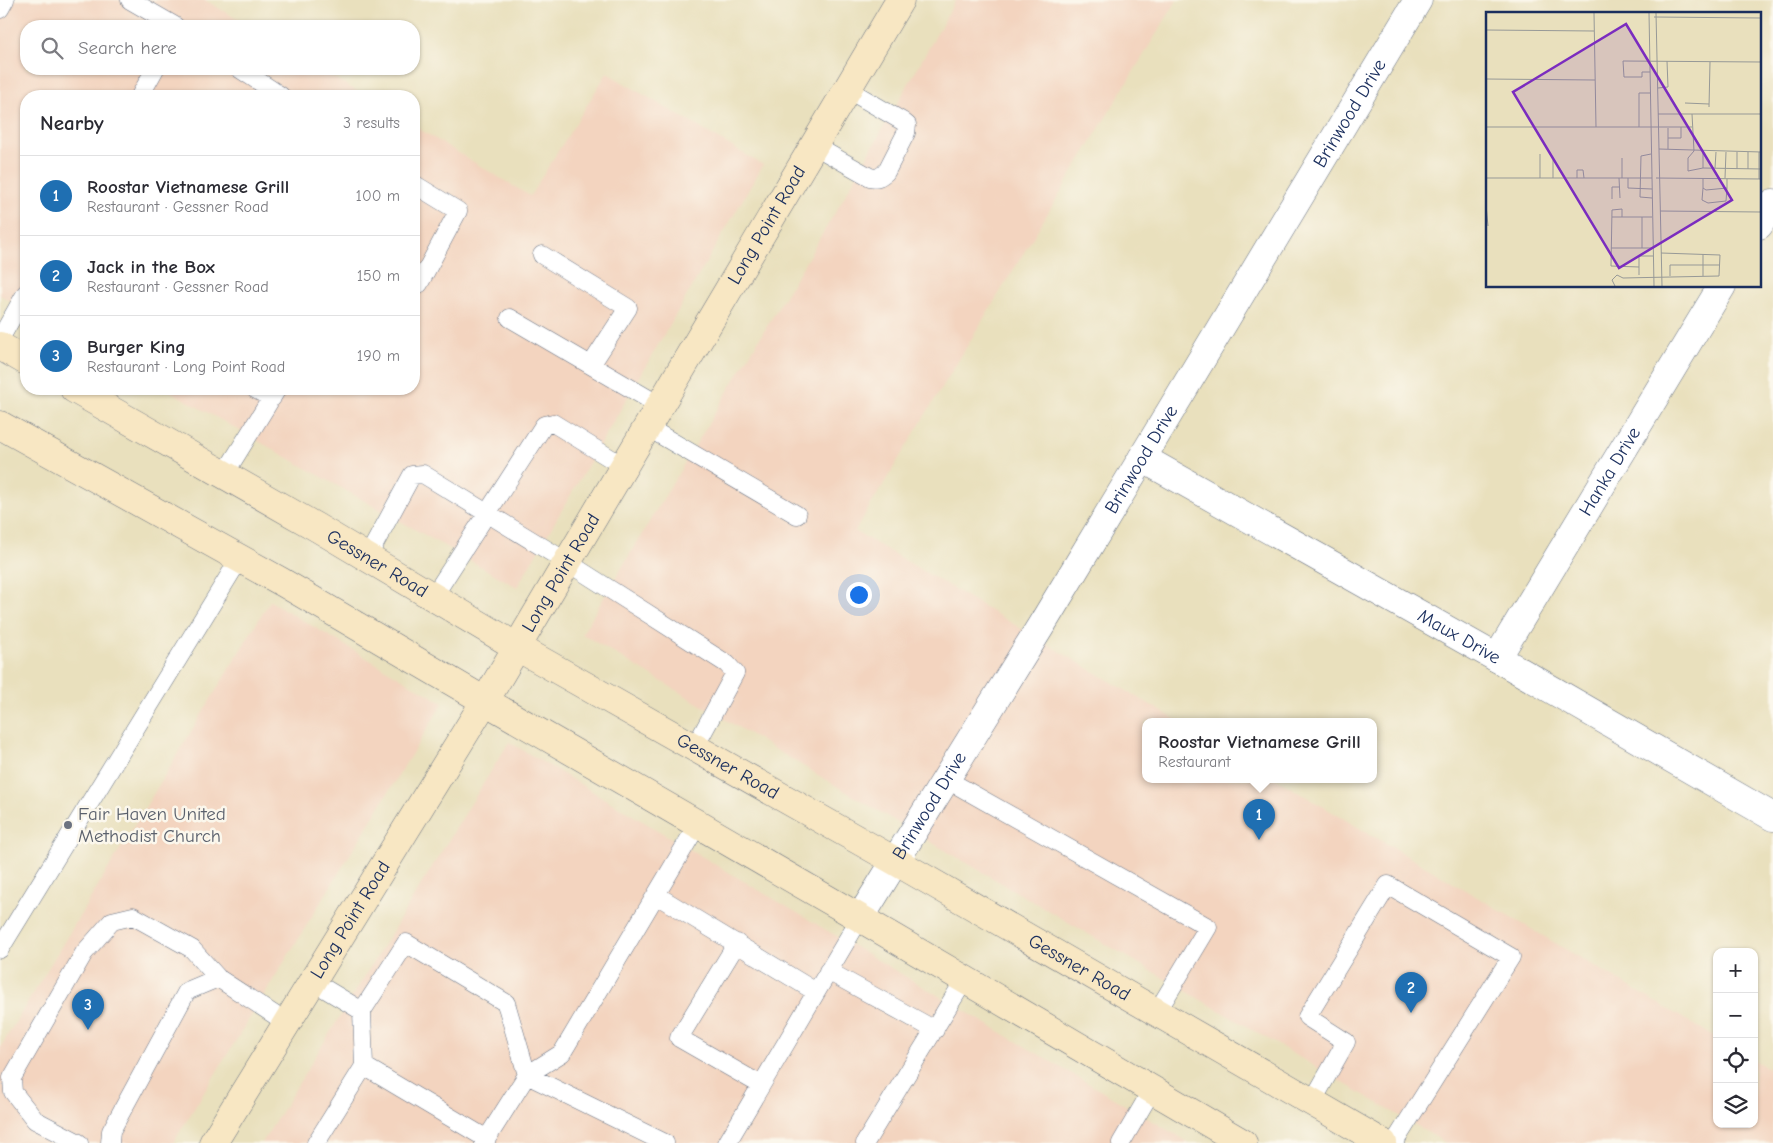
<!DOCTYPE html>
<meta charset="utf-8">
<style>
body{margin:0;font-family:"Comic Neue",sans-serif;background:#f7f7f7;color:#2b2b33}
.controls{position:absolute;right:15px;bottom:15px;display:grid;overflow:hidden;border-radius:10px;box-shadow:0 1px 4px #0004}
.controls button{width:45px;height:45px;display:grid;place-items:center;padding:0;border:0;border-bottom:1px solid #e1e1e2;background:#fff;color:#2b2b33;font:25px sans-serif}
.you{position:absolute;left:858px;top:594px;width:18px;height:18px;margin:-12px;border:4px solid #fff;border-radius:50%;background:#1a73e8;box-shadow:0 0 0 8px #1a73e833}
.badge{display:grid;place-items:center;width:32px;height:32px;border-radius:50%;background:#1f6fb2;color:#fff;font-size:16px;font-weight:700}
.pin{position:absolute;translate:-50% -41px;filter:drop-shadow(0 1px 2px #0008)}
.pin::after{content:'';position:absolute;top:26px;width:18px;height:15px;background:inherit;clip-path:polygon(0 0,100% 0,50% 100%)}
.popup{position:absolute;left:1142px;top:718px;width:235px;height:65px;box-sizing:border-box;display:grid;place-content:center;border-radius:10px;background:#fff;filter:drop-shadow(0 1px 4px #0005);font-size:16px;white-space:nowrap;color:#7c7c81}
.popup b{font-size:19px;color:#2b2b33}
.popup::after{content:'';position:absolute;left:50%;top:100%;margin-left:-10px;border:10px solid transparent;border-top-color:#fff}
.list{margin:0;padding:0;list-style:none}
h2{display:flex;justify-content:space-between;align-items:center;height:65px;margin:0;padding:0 20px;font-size:21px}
h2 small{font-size:16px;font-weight:400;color:#7c7c81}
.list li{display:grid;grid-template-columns:32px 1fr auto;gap:15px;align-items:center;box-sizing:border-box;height:80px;padding:0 20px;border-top:1px solid #e1e1e2}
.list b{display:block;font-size:19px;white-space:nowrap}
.list p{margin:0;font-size:16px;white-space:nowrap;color:#7c7c81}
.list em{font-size:16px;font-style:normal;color:#7c7c81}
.icon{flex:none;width:28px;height:28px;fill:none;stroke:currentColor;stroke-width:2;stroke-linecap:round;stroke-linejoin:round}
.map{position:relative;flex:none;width:1773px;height:1143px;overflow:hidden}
.search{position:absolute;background:#fff;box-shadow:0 1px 4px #0004;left:20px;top:20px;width:400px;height:55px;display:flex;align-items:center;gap:12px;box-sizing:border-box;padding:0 18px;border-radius:20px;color:#7c7c81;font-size:19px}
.panel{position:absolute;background:#fff;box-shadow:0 1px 4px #0004;left:20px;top:90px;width:400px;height:305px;border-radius:20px}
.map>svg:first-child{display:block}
</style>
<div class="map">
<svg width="1773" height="1143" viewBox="0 0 1773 1143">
<rect width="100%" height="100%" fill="#fbf7ec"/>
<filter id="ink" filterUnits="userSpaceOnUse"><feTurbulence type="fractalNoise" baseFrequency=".02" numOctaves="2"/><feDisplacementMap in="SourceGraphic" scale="10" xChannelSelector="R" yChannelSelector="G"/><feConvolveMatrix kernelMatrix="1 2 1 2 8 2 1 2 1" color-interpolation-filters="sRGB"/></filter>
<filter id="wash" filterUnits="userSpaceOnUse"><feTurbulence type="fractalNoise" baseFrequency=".0096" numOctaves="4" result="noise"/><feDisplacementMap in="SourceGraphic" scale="20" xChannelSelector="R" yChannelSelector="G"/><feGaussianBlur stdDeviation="1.12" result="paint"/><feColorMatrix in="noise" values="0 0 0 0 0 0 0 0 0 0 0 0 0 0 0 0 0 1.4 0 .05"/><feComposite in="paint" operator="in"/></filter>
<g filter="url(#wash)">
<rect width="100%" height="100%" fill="#e9e0bd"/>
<!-- built -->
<path fill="#f3d4bf" d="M 0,0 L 205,0 L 249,26 L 26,26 L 26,69 L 319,69 L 365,96 L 26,96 L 26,310 L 0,295 Z
M 956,0 L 1177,0 L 855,531 L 1178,721 L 1145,721 L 1145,779 L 1276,779 L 1717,1038 L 1717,1124 L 1754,1124 L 1754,1060 L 1773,1071 L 1773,1143 L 1446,1143 L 900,824 L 582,634 L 838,208 Z
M 607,73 L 763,165 L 517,587 L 166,389 L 414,389 L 414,126 L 530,196 Z
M 270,601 L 443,703 L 173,1143 L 0,1143 L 0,1048 Z
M 509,742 L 838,937 L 1190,1143 L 262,1143 Z"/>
</g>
<g filter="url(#ink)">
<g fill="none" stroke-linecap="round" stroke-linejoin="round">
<!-- lane casing -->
<g stroke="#636d7f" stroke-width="19">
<path id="lane" d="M 130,0 L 175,26
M 0,9 L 5,0
M 240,69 L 281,96
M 140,96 L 155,69
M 813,145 L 870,177 C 877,179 880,177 886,172 L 906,133 L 907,125 L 902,121 L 847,89
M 414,184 L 458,211 L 419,284 L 414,281
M 542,255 L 628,308 L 591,365
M 510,318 L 659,405
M 0,339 L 26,293
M 255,389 L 272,398
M 647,427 L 797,515
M 224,475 L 277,389
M 367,558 L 412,475 L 423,474 L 567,562 L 727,664 L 735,673 L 695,747
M 433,597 L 544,425 L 553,423 L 623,466
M 946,779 L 1208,927 L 1157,1012
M 656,895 L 816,992
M 737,943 L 679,1038 L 761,1085
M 0,949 L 240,558
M 828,971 L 935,1030
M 312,981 L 362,1011
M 1312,1102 L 1346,1042 L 1307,1017 L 1388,885 L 1511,957 L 1394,1143
M 487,1139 L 364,1066 L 362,1011 L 406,943 L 506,1003 L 527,1075 L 665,1143
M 79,1143 L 35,1120 L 13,1092 L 12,1078 L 84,953 L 112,921 L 133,916 L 192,949 L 218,978
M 110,1143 L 111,1131 L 187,991 L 218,978 L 287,1023
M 316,1143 L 364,1066
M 484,1143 L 527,1075 L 562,1053 L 698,824
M 727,1143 L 860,918
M 865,1143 L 965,979
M 1121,1143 L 1152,1090"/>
</g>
<!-- street casing -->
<g stroke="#636d7f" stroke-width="29">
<g id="street">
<path d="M 1759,225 L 1773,203"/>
<path id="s1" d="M 1142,458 L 1497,658 L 1773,817"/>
<path id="s2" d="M 1497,658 L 1722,286"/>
<path id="s3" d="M 860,918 L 1047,616 L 1418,0"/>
</g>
</g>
<!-- secondary casing -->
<g stroke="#636d7f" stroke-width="29">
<g id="secondary">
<path d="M 0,346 L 26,361"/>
<path id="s4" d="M 74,389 L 316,527 L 517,647 L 895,861 L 1383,1143"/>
<path d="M 0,425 L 282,582 L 485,701 L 860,918 L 1243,1143"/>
<path id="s5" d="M 213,1143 L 485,701 L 900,0"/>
</g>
</g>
<!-- lane -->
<use href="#lane" stroke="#fff" stroke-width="18"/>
<!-- street -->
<use href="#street" stroke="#fff" stroke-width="28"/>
<!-- secondary -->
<use href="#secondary" stroke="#f8e7c3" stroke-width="28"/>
</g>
</g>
<!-- markers -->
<circle fill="#6b7280" stroke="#fbf7ec" stroke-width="2" cx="68" cy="825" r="5"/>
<g text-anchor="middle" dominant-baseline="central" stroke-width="5" stroke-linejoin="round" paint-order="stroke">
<!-- street labels -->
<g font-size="19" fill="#1b2f5e" stroke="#fbf7ec">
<text stroke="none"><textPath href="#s3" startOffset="942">Brinwood Drive</textPath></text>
<text stroke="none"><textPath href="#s5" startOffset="1072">Long Point Road</textPath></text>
<text stroke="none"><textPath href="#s3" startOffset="538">Brinwood Drive</textPath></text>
<text stroke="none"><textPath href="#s2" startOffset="218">Hanka Drive</textPath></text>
<text stroke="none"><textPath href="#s4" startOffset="350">Gessner Road</textPath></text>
<text stroke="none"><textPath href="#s5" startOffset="668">Long Point Road</textPath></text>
<text stroke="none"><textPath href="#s1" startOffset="364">Maux Drive</textPath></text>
<text stroke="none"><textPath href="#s4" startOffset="755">Gessner Road</textPath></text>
<text stroke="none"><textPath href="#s3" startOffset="132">Brinwood Drive</textPath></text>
<text stroke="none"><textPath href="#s5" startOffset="262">Long Point Road</textPath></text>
<text stroke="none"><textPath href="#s4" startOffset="1160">Gessner Road</textPath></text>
</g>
<!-- worship labels -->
<g font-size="19" fill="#5b616d" stroke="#fbf7ec" text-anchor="start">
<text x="78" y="814">Fair Haven United<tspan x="78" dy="22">Methodist Church</tspan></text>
</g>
</g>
<!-- overview -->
<g transform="translate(1486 12)">
<rect width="275" height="275" fill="#e9e0bd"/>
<path fill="none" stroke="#979997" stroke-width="1" d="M 108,1 L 110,115M 163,1 L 168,274M 170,1 L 176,274M 168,5 L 275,6M 0,18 L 108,19M 164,60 L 156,60 L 156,65 L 138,65 L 137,49 L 275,50M 0,67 L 109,68M 172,76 L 182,75 L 181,49M 199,91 L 223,92M 223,95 L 224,50M 172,102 L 275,102M 206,102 L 208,139 L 202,146 L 202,159 L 217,156 L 217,140M 0,115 L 206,115M 153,115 L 153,81 L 164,81M 182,126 L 195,126 L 195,115M 173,137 L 275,140M 182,137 L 182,116M 273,140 L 273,167M 54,142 L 54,166M 165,142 L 155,144 L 154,185 L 166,186M 136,146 L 136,166M 217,156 L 275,157M 229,156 L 230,140M 251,157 L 251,140M 262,157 L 262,140M 0,166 L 166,166M 67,166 L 67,148M 91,166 L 91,158 L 97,158 L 98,166M 133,166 L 134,186M 142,166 L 142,176 L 166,177M 170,166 L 275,167M 217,166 L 217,176 L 220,178 L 241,176 L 241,167M 239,166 L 240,140M 217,176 L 216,188 L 222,191 L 240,189 L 241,176M 126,187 L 126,175 L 134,175M 0,193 L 2,214M 174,199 L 274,200M 126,205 L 166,205M 136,205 L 136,197 L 126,198 L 125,254 L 153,255M 156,205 L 156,236M 125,236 L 167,236M 153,263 L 153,244 L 167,244M 184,264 L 184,253 L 233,253M 217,264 L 217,242M 129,274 L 126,268 L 131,263 L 137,266 L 233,264 L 234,243 L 175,241"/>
<path fill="#7b2cbf" fill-opacity="0.15" stroke="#7b2cbf" stroke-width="2.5" d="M 140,12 L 246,188 L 133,256 L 27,80 Z"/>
<rect width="275" height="275" fill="none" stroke="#1b2f5e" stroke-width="2.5"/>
</g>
</svg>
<div class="controls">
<button>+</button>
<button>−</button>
<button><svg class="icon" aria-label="locate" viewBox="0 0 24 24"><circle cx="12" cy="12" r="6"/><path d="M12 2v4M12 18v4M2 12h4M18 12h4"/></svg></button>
<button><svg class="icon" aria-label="layers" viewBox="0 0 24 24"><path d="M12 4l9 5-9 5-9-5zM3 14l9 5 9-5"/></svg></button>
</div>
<div class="you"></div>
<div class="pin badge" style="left:1259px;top:840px">1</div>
<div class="popup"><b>Roostar Vietnamese Grill</b>Restaurant</div>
<div class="pin badge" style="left:1411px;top:1013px">2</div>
<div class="pin badge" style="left:88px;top:1030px">3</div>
<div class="search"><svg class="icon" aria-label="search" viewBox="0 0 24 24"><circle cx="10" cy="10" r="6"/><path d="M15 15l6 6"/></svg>Search here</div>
<section class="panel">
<h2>Nearby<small>3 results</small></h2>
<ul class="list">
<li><span class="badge">1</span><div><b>Roostar Vietnamese Grill</b><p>Restaurant · Gessner Road</p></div><em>100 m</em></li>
<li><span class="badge">2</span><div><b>Jack in the Box</b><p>Restaurant · Gessner Road</p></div><em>150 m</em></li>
<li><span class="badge">3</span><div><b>Burger King</b><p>Restaurant · Long Point Road</p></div><em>190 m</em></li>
</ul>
</section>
</div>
